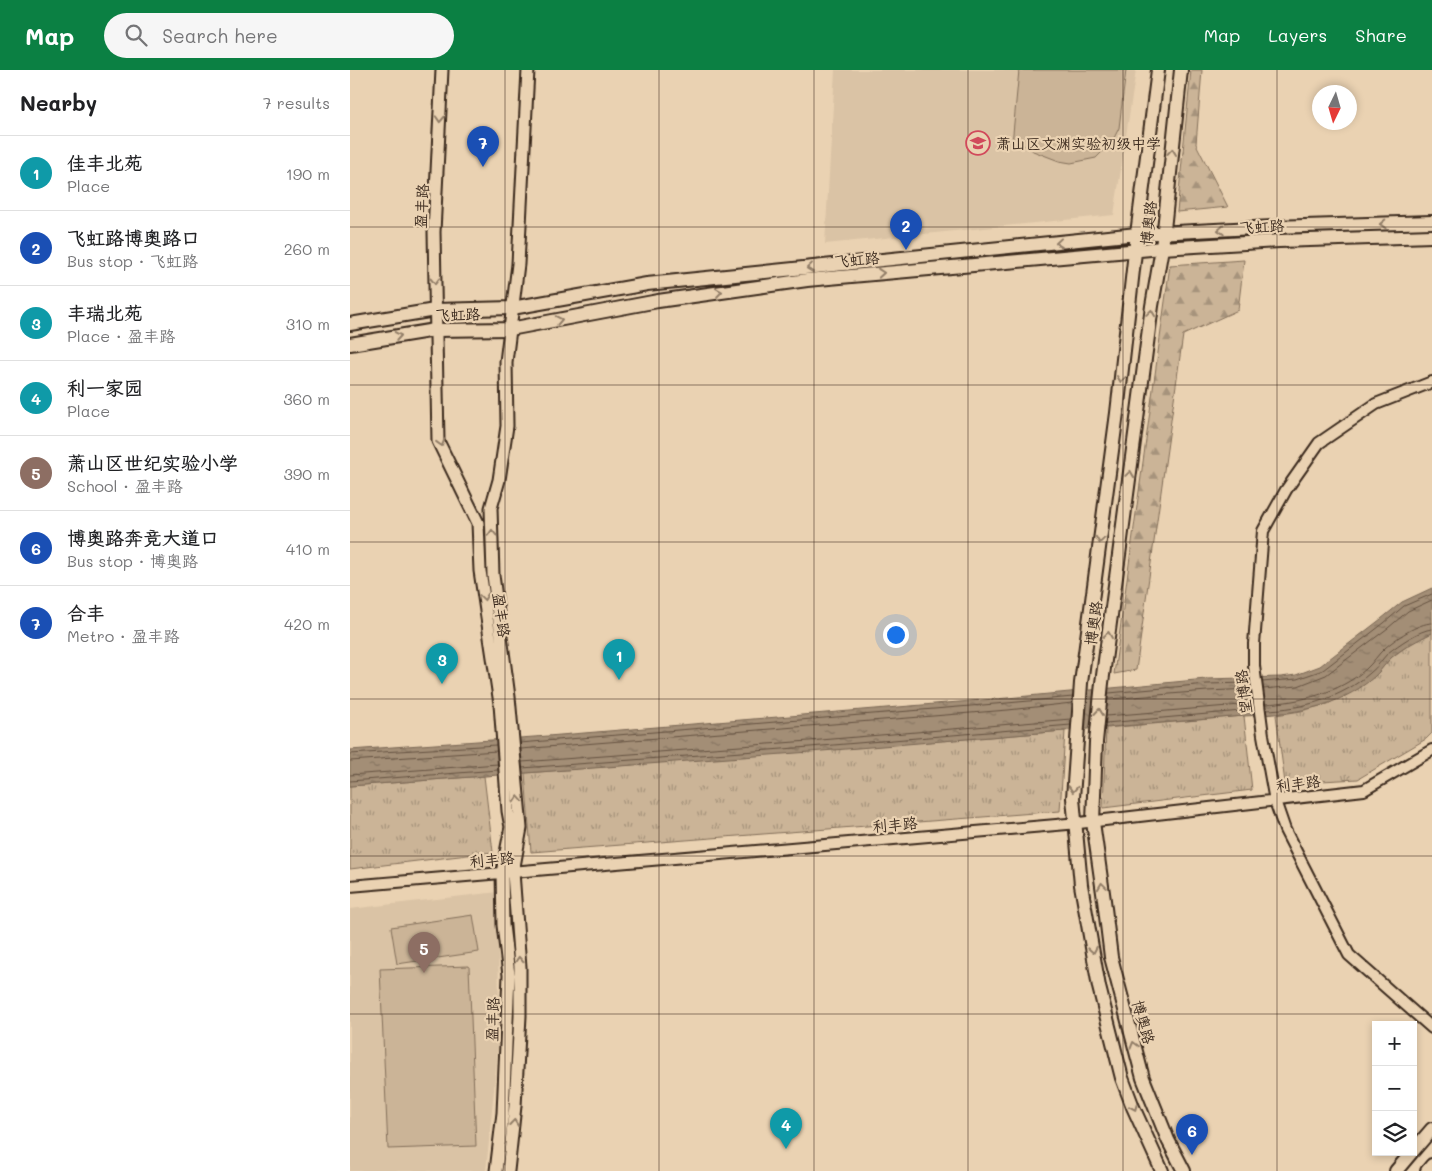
<!DOCTYPE html>
<meta charset="utf-8">
<style>
body{margin:0;font-family:Mali,"LXGW WenKai TC",sans-serif;background:#f6f6f6;color:#202124}
.controls{position:absolute;right:15px;bottom:15px;display:grid;overflow:hidden;border-radius:0px;box-shadow:0 2px 8px #0003}
.controls button{width:45px;height:45px;display:grid;place-items:center;padding:0;border:0;border-bottom:1px solid #e0e0e0;background:#fff;color:#202124;font:25px sans-serif}
.compass{position:absolute;left:962px;top:15px;width:45px;height:45px;border-radius:50%;background:#fff;box-shadow:0 2px 8px #0003;rotate:185deg}
.you{position:absolute;left:545px;top:564px;width:18px;height:18px;margin:-12px;border:4px solid #fff;border-radius:50%;background:#1a73e8;box-shadow:0 0 0 8px #1a73e833}
.badge{display:grid;place-items:center;width:32px;height:32px;border-radius:50%;background:#0b8043;color:#fff;font-size:16px;font-weight:700}
.pin{position:absolute;translate:-50% -41px;filter:drop-shadow(0 1px 2px #0008)}
.pin::after{content:'';position:absolute;top:26px;width:18px;height:15px;background:inherit;clip-path:polygon(0 0,100% 0,50% 100%)}
.list{margin:0;padding:0;list-style:none}
h2{display:flex;justify-content:space-between;align-items:center;height:65px;margin:0;padding:0 20px;font-size:21px}
h2 small{font-size:16px;font-weight:400;color:#757577}
.list li{display:grid;grid-template-columns:32px 1fr auto;gap:15px;align-items:center;box-sizing:border-box;height:75px;padding:0 20px;border-top:1px solid #e0e0e0}
.list b{display:block;font-size:19px;white-space:nowrap}
.list p{margin:0;font-size:16px;white-space:nowrap;color:#757577}
.list em{font-size:16px;font-style:normal;color:#757577}
.icon{flex:none;width:28px;height:28px;fill:none;stroke:currentColor;stroke-width:2;stroke-linecap:round;stroke-linejoin:round}
.map{position:relative;flex:none;width:1082px;height:1101px;overflow:hidden}
header{display:flex;align-items:center;gap:30px;box-sizing:border-box;height:70px;padding:0 25px;background:#0b8043;color:#fff}
header strong{font-size:24px}
nav{display:flex;gap:28px;margin-inline-start:auto;font-size:18px}
.search{width:350px;height:45px;background:#f6f6f6;display:flex;align-items:center;gap:12px;box-sizing:border-box;padding:0 18px;border-radius:28px;color:#757577;font-size:19px}
main{display:flex}
aside{flex:1;background:#fff}
.map>svg:first-child{display:block}
</style>
<header>
<strong>Map</strong>
<div class="search"><svg class="icon" aria-label="search" viewBox="0 0 24 24"><circle cx="10" cy="10" r="6"/><path d="M15 15l6 6"/></svg>Search here</div>
<nav><a>Map</a><a>Layers</a><a>Share</a></nav>
</header>
<main>
<aside>
<h2>Nearby<small>7 results</small></h2>
<ul class="list">
<li><span class="badge" style="background:#0f9aa8">1</span><div><b>佳丰北苑</b><p>Place</p></div><em>190 m</em></li>
<li><span class="badge" style="background:#1a4fb4">2</span><div><b>飞虹路博奥路口</b><p>Bus stop · 飞虹路</p></div><em>260 m</em></li>
<li><span class="badge" style="background:#0f9aa8">3</span><div><b>丰瑞北苑</b><p>Place · 盈丰路</p></div><em>310 m</em></li>
<li><span class="badge" style="background:#0f9aa8">4</span><div><b>利一家园</b><p>Place</p></div><em>360 m</em></li>
<li><span class="badge" style="background:#8d6e63">5</span><div><b>萧山区世纪实验小学</b><p>School · 盈丰路</p></div><em>390 m</em></li>
<li><span class="badge" style="background:#1a4fb4">6</span><div><b>博奥路奔竞大道口</b><p>Bus stop · 博奥路</p></div><em>410 m</em></li>
<li><span class="badge" style="background:#1a4fb4">7</span><div><b>合丰</b><p>Metro · 盈丰路</p></div><em>420 m</em></li>
</ul>
</aside>
<div class="map">
<svg width="1082" height="1101" viewBox="0 0 1082 1101">
<defs>
<pattern id="grass-tufts" width="24" height="20" patternUnits="userSpaceOnUse" patternTransform="scale(1.25)"><rect width="24" height="20" fill="#cbb497"/><path d="M3 7l-1-3M5 7V3M7 7l1-3M15 17l-1-3M17 17v-4M19 17l1-3" fill="none" stroke="#a6937b"/></pattern>
<pattern id="forest-firs" width="22" height="20" patternUnits="userSpaceOnUse" patternTransform="scale(1.25)"><rect width="22" height="20" fill="#cbb497"/><path d="M5 1l3.5 6h-7zM16 11l3.5 6h-7z" fill="#a6937b"/></pattern>
<pattern id="water-ripples" width="26" height="14" patternUnits="userSpaceOnUse" patternTransform="scale(1.25)"><rect width="26" height="14" fill="#a38e76"/><path d="M2 4q2-2 4 0t4 0M15 11q2-2 4 0t4 0" fill="none" stroke="#867460"/></pattern>
</defs>
<rect width="100%" height="100%" fill="#ead2b2"/>
<filter id="ink" filterUnits="userSpaceOnUse"><feTurbulence type="fractalNoise" baseFrequency=".02" numOctaves="2"/><feDisplacementMap in="SourceGraphic" scale="10" xChannelSelector="R" yChannelSelector="G"/><feConvolveMatrix kernelMatrix="1 2 1 2 8 2 1 2 1" color-interpolation-filters="sRGB"/></filter>
<g filter="url(#ink)">
<!-- built -->
<path fill="#dac3a5" d="M 485,0 L 786,0 L 764,145 L 475,174 Z
M 148,822 L 149,968 L 136,1101 L 0,1101 L 0,839 Z"/>
<!-- grass -->
<path fill="url(#grass-tufts)" stroke="#836f5a" d="M 1082,563 L 1082,663 L 1076,669 L 1008,709 L 935,713 L 926,645 L 951,641 L 978,634 L 1025,606 L 1042,587 L 1063,572 Z
M 894,646 L 902,720 L 753,738 L 756,658 Z
M 715,661 L 710,741 L 181,782 L 175,703 Z
M 134,706 L 143,782 L 0,799 L 0,716 Z"/>
<!-- forest -->
<path fill="url(#forest-firs)" stroke="#836f5a" d="M 841,0 L 852,0 L 846,74 L 878,137 L 827,142 Z
M 894,190 L 888,240 L 833,265 L 786,600 L 764,604 L 820,195 Z"/>
<!-- park -->
<path fill="#cbb497" stroke="#836f5a" d="M 669,0 L 776,0 L 769,58 L 762,72 L 746,88 L 721,93 L 709,91 L 683,81 L 677,76 L 662,74 Z
M 123,845 L 129,882 L 47,894 L 41,857 Z
M 119,896 L 126,1076 L 38,1079 L 30,899 Z"/>
<!-- water -->
<path fill="url(#water-ripples)" stroke="#796653" d="M 1082,518 L 1082,563 C 1068,570 1054,577 1042,587 C 1036,592 1031,601 1024,607 C 988,639 940,644 894,646 L 460,682 L 0,716 L 0,680 L 198,666 L 657,628 L 856,609 L 931,607 L 946,605 L 970,596 L 1031,549 L 1052,532 Z"/>
<g fill="none" stroke-linecap="round" stroke-linejoin="round">
<!-- shore -->
<path stroke="#655241" stroke-width="1" d="M 912,612 L 947,609 L 973,600 L 1034,553 L 1054,536 L 1082,524
M 913,619 L 948,616 L 976,605 L 1038,558 L 1058,541 L 1082,530
M 759,623 L 857,614 L 900,613
M 758,629 L 857,621 L 901,619
M 915,634 C 951,632 989,623 1016,599 C 1023,593 1028,584 1035,578 C 1045,569 1068,553 1082,553
M 916,640 C 953,639 992,628 1020,603 C 1027,598 1032,589 1038,583 C 1048,575 1069,560 1082,559
M 756,646 L 903,634
M 756,653 L 903,640
M 170,673 L 657,633 L 723,627
M 171,679 L 658,640 L 722,633
M 0,684 L 146,675
M 0,691 L 147,681
M 172,692 L 459,671 L 721,649
M 172,698 L 460,677 L 721,655
M 0,705 L 148,694
M 0,711 L 148,700"/>
<!-- tertiary casing -->
<g stroke="#3b2a1e" stroke-width="14">
<path id="tertiary" d="M 1082,312 L 1026,334 L 969,373 L 936,420 L 913,461 L 904,574 L 904,596 L 913,665 L 925,731 L 935,760 L 999,885 L 1082,958
M 0,816 L 729,753 L 1014,720 L 1082,680"/>
</g>
<!-- secondary casing -->
<g stroke="#3b2a1e" stroke-width="15">
<path id="secondary" d="M 92,0 L 84,162 L 88,371 L 128,453 L 130,501 L 150,634 L 158,741 L 161,757 L 152,803 L 153,855 L 159,905 L 153,1043 L 146,1101
M 158,1101 L 165,1036 L 170,946 L 170,897 L 163,802 L 171,758 L 159,627 L 143,505 L 141,438 L 149,410 L 157,356 L 156,292 L 168,194 L 178,0"/>
</g>
<!-- primary casing -->
<g stroke="#3b2a1e" stroke-width="16">
<path id="primary" d="M 808,0 L 787,164 L 767,343 L 731,613 L 723,728 L 731,815 L 749,917 L 772,1008 L 783,1037 L 812,1101
M 831,0 L 812,178 L 802,236 L 752,613 L 746,672 L 743,752 L 754,830 L 761,887 L 793,1008 L 818,1070 L 834,1101
M 0,254 L 85,240 L 162,238 L 297,214 L 787,164 L 923,157 L 1082,152
M 0,274 L 85,260 L 160,259 L 308,231 L 457,210 L 812,178 L 929,171 L 1082,166
M 1063,1081 L 1082,1059
M 1046,1101 L 1062,1082
M 1077,1101 L 1082,1095"/>
</g>
<!-- tertiary -->
<use href="#tertiary" stroke="#ead2b2" stroke-width="10"/>
<!-- secondary -->
<use href="#secondary" stroke="#ead2b2" stroke-width="11"/>
<!-- primary -->
<use href="#primary" stroke="#ead2b2" stroke-width="12"/>
</g>
<!-- one-way arrows -->
<defs><path id="oneway-chevron" d="M-2-3.5L2.5 0L-2 3.5" fill="none" stroke-width="1.6" stroke-linecap="round" stroke-linejoin="round" transform="scale(1.25)"/></defs>
<g stroke="#927e68">
<use href="#oneway-chevron" transform="translate(90 49) rotate(93)"/>
<use href="#oneway-chevron" transform="translate(822 82) rotate(-84)"/>
<use href="#oneway-chevron" transform="translate(1033 154) rotate(178)"/>
<use href="#oneway-chevron" transform="translate(871 160) rotate(177)"/>
<use href="#oneway-chevron" transform="translate(709 173) rotate(174)"/>
<use href="#oneway-chevron" transform="translate(460 198) rotate(174)"/>
<use href="#oneway-chevron" transform="translate(531 203) rotate(-5)"/>
<use href="#oneway-chevron" transform="translate(85 211) rotate(89)"/>
<use href="#oneway-chevron" transform="translate(369 222) rotate(-8)"/>
<use href="#oneway-chevron" transform="translate(801 243) rotate(-82)"/>
<use href="#oneway-chevron" transform="translate(209 250) rotate(-11)"/>
<use href="#oneway-chevron" transform="translate(48 266) rotate(-10)"/>
<use href="#oneway-chevron" transform="translate(771 309) rotate(97)"/>
<use href="#oneway-chevron" transform="translate(91 373) rotate(73)"/>
<use href="#oneway-chevron" transform="translate(780 404) rotate(-82)"/>
<use href="#oneway-chevron" transform="translate(142 463) rotate(-91)"/>
<use href="#oneway-chevron" transform="translate(750 470) rotate(98)"/>
<use href="#oneway-chevron" transform="translate(134 527) rotate(82)"/>
<use href="#oneway-chevron" transform="translate(758 565) rotate(-82)"/>
<use href="#oneway-chevron" transform="translate(749 642) rotate(-84)"/>
<use href="#oneway-chevron" transform="translate(723 719) rotate(94)"/>
<use href="#oneway-chevron" transform="translate(168 729) rotate(-95)"/>
<use href="#oneway-chevron" transform="translate(752 816) rotate(-98)"/>
<use href="#oneway-chevron" transform="translate(743 880) rotate(80)"/>
<use href="#oneway-chevron" transform="translate(169 890) rotate(-93)"/>
<use href="#oneway-chevron" transform="translate(784 975) rotate(-106)"/>
<use href="#oneway-chevron" transform="translate(784 1037) rotate(67)"/>
<use href="#oneway-chevron" transform="translate(164 1053) rotate(-84)"/>
</g>
</g>
<!-- grid -->
<path fill="none" stroke="#3b2a1e" stroke-width="1" stroke-opacity="0.55" d="M 155,0 L 155,1101M 309,0 L 309,1101M 464,0 L 464,1101M 618,0 L 618,1101M 773,0 L 773,1101M 927,0 L 927,1101M 0,157 L 1082,157M 0,315 L 1082,315M 0,472 L 1082,472M 0,629 L 1082,629M 0,786 L 1082,786M 0,944 L 1082,944"/>
<!-- icons -->
<defs>
<g id="school-ring" transform="scale(1.25)"><circle r="9.5" fill="#ead2b2" stroke="#d1495b" stroke-width="1.5"/><path d="M0-5L7-2L0 1L-7-2ZM-4 1L0 2.5L4 1V4Q0 6-4 4Z" fill="#d1495b"/></g>
</defs>
<g fill-rule="evenodd">
<use href="#school-ring" x="628" y="73"/>
</g>
<g text-anchor="middle" dominant-baseline="central" stroke-width="4.5" stroke-linejoin="round" paint-order="stroke">
<!-- poi labels -->
<g font-size="15" fill="#3b2a1e" stroke="#ead2b2" text-anchor="start">
<text x="646" y="73">萧山区文渊实验初级中学</text>
</g>
<!-- street labels -->
<g font-size="15" fill="#3b2a1e" stroke="#ead2b2">
<text transform="translate(71 136) rotate(-87)">盈丰路</text>
<text transform="translate(798 153) rotate(-84)">博奥路</text>
<text transform="translate(912 156) rotate(-3)">飞虹路</text>
<text transform="translate(507 189) rotate(-5)">飞虹路</text>
<text transform="translate(108 244) rotate(-1)">飞虹路</text>
<text transform="translate(152 545) rotate(82)">盈丰路</text>
<text transform="translate(743 553) rotate(-82)">博奥路</text>
<text transform="translate(893 622) rotate(-97)">望博路</text>
<text transform="translate(948 713) rotate(-7)">利丰路</text>
<text transform="translate(545 754) rotate(-5)">利丰路</text>
<text transform="translate(142 789) rotate(-5)">利丰路</text>
<text transform="translate(142 949) rotate(-88)">盈丰路</text>
<text transform="translate(794 952) rotate(74)">博奥路</text>
</g>
</g>
</svg>
<div class="controls">
<button>+</button>
<button>−</button>
<button><svg class="icon" aria-label="layers" viewBox="0 0 24 24"><path d="M12 4l9 5-9 5-9-5zM3 14l9 5 9-5"/></svg></button>
</div>
<svg class="compass" viewBox="-18 -18 36 36"><path d="M0-13l5 13h-10z" fill="#e53935"/><path d="M0 13l5-13h-10z" fill="#757577"/></svg>
<div class="you"></div>
<div class="pin badge" style="left:269px;top:610px;background:#0f9aa8">1</div>
<div class="pin badge" style="left:556px;top:180px;background:#1a4fb4">2</div>
<div class="pin badge" style="left:92px;top:614px;background:#0f9aa8">3</div>
<div class="pin badge" style="left:436px;top:1079px;background:#0f9aa8">4</div>
<div class="pin badge" style="left:74px;top:903px;background:#8d6e63">5</div>
<div class="pin badge" style="left:842px;top:1085px;background:#1a4fb4">6</div>
<div class="pin badge" style="left:133px;top:97px;background:#1a4fb4">7</div>
</div>
</main>
